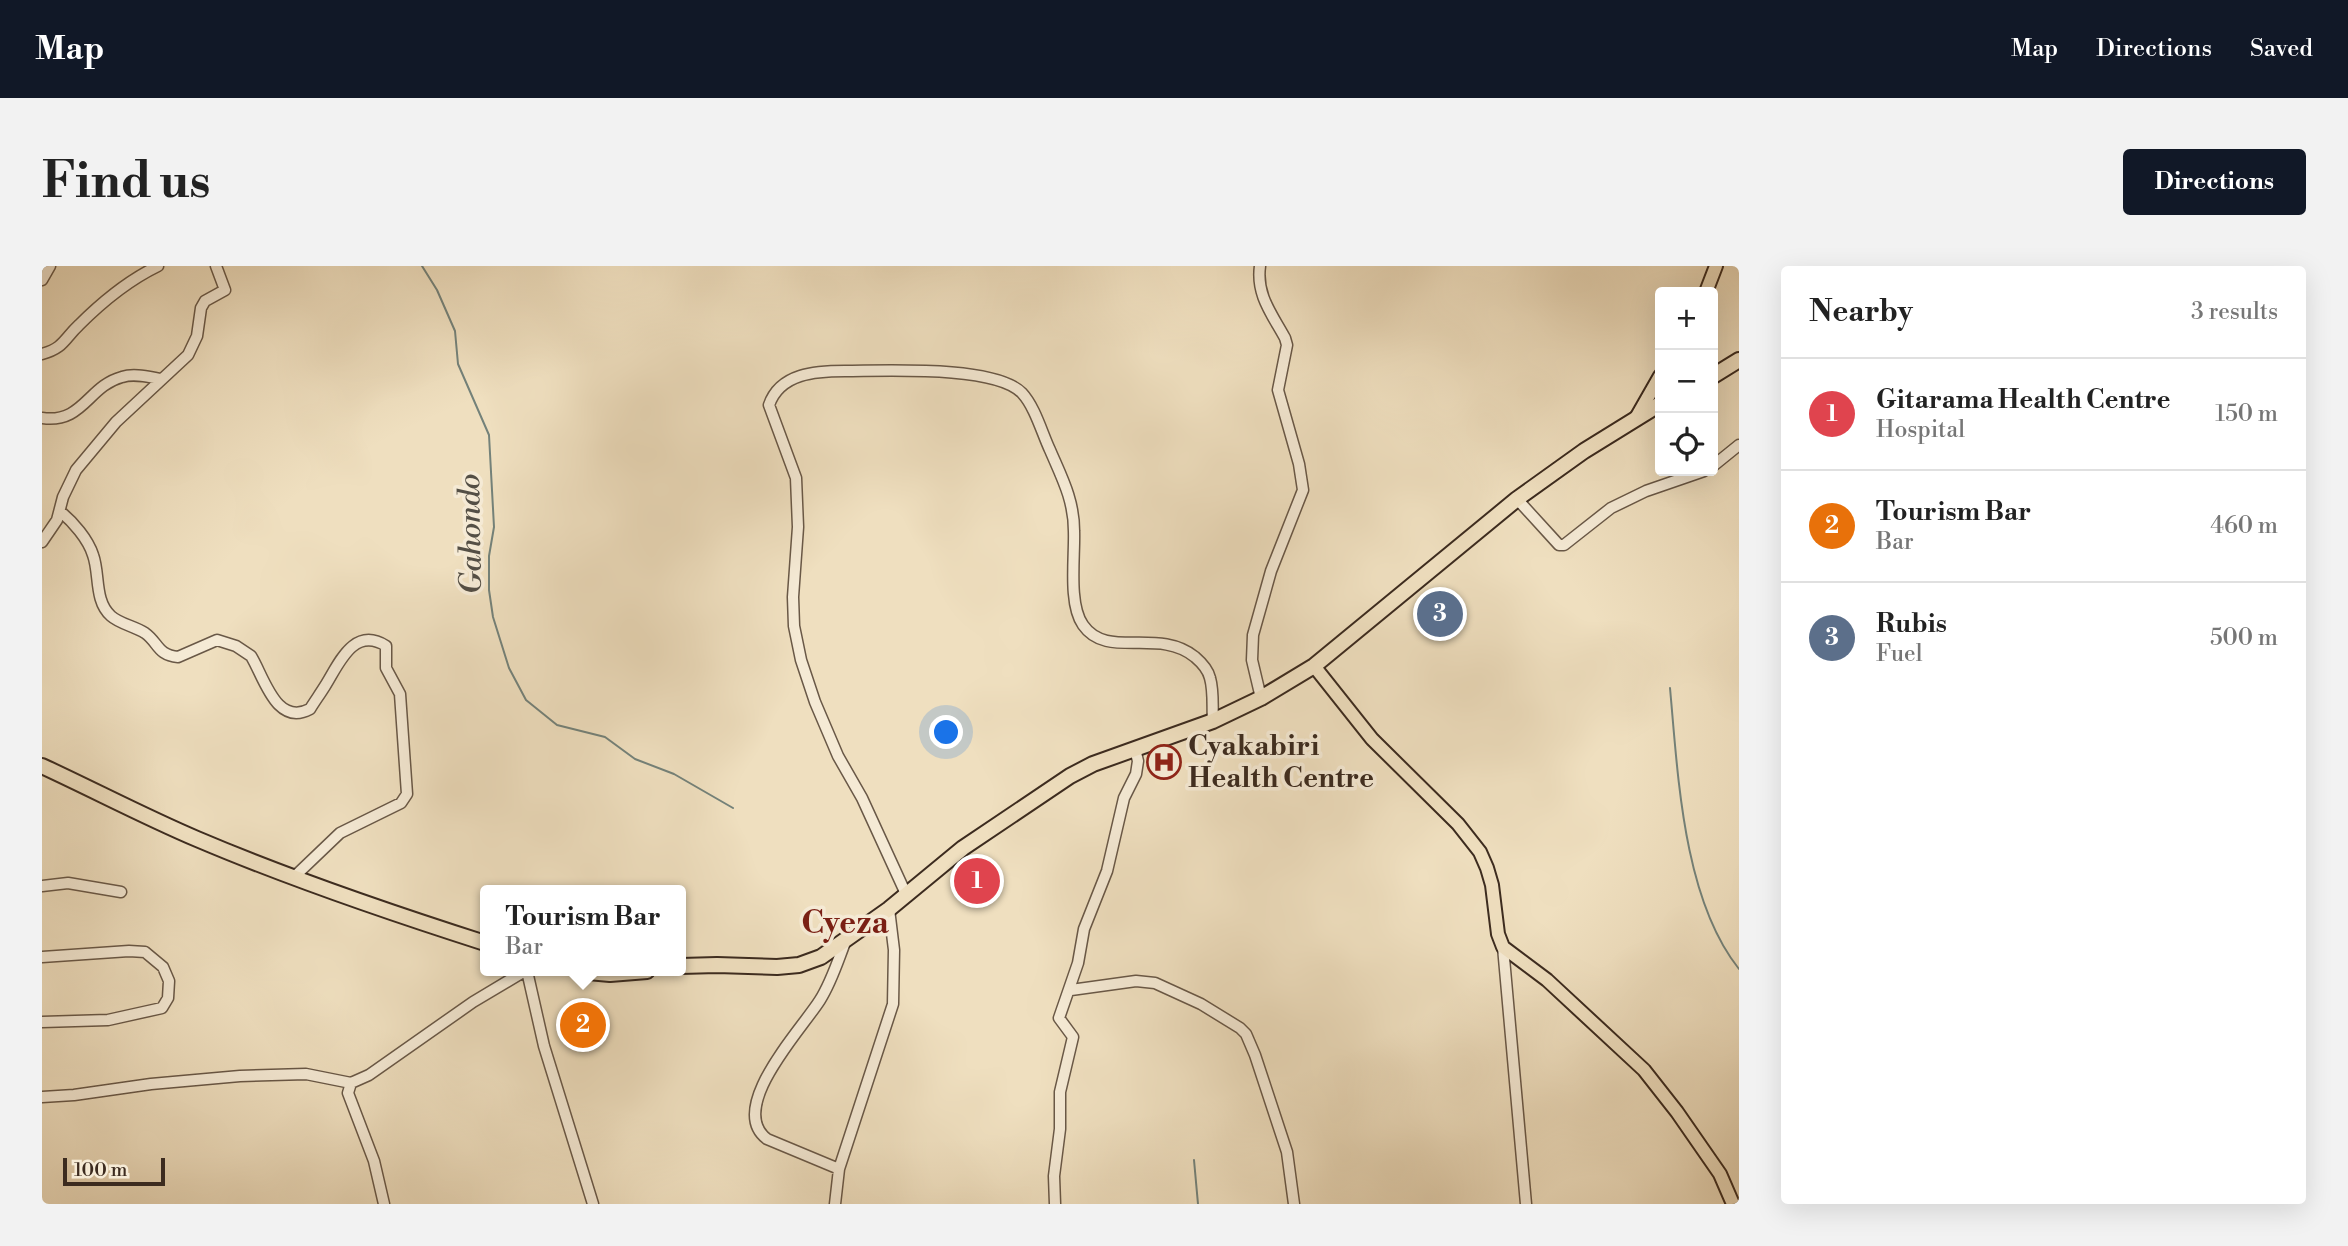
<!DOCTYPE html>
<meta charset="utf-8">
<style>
body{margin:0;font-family:"Libre Bodoni",serif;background:#f2f2f2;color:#222}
.controls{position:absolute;right:21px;top:21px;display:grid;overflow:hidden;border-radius:7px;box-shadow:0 7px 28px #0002}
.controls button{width:63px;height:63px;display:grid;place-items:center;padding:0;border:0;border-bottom:2px solid #e0e0e0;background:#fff;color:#222;font:35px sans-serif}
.scale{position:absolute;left:21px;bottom:18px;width:102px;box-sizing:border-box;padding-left:7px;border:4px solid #3c2b1f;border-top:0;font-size:19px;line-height:24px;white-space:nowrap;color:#3c2b1f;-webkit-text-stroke:5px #f5ead5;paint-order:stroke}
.you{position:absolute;left:905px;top:467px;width:24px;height:24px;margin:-18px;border:5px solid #fff;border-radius:50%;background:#1a73e8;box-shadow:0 0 0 10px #1a73e833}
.badge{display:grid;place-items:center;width:46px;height:46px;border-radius:50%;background:#111827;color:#fff;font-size:23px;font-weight:700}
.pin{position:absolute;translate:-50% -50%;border:4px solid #fff;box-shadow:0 2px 7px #0006}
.popup{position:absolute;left:438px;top:619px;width:206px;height:91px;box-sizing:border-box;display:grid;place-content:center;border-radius:7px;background:#fff;filter:drop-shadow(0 2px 5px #0005);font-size:23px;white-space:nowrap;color:#767676}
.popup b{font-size:26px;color:#222}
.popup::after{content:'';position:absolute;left:50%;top:100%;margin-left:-14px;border:14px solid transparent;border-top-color:#fff}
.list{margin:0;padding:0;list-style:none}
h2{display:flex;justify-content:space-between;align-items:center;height:91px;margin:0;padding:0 28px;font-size:30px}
h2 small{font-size:23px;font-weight:400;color:#767676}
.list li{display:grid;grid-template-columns:46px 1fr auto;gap:21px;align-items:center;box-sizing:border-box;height:112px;padding:0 28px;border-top:2px solid #e0e0e0}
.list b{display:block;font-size:26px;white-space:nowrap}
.list p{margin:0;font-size:23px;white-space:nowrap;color:#767676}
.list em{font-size:23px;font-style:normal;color:#767676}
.icon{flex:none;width:38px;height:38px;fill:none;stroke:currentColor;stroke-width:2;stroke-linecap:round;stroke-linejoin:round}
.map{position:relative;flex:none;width:1697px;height:938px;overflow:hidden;border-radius:7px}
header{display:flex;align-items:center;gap:42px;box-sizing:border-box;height:98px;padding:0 35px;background:#111827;color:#fff}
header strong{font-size:33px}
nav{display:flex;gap:38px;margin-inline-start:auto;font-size:24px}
.intro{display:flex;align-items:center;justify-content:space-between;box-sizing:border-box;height:168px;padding:0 42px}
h1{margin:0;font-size:49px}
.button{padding:18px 32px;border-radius:7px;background:#111827;color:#fff;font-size:24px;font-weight:700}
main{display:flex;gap:42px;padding:0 42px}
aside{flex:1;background:#fff;border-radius:7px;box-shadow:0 7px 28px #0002}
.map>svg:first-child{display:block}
</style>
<header>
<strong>Map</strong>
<nav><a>Map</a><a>Directions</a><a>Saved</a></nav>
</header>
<div class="intro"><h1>Find us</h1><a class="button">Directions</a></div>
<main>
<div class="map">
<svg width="1697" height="938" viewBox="0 0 1697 938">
<rect width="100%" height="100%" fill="#efdfbf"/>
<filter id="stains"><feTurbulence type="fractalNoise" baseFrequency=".00286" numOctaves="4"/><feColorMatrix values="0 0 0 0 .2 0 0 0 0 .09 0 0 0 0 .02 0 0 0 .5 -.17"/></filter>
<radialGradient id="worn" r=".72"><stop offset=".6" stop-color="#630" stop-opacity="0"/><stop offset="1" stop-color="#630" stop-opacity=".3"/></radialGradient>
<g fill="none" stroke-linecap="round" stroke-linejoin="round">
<!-- stream -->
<path stroke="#74827a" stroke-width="2" d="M 380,0 L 395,24 L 413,65 L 416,98 L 447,169 L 452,261 L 447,290 L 447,324 L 451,351 L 467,402 L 484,434 L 515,459 L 563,471 L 593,493 L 632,508 L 691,542
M 1628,422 C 1636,509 1641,633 1697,703
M 1152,894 L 1156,938"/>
<!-- minor casing -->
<g stroke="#695847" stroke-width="13">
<path id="minor" d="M 1218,0 C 1214,29 1230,48 1243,72 L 1245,79 L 1236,124 L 1257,198 L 1261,224 L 1229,305 L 1211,369 L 1210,394 L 1219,432
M 0,14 L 8,0
M 0,88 C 22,82 22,73 37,59 C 60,36 87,14 116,0
M 0,152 C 41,158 46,120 80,111 C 92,107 107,111 119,113
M 1671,200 L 1697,179
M 1475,233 L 1517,279 L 1522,279 L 1569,242 L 1604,225 L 1662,205
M 19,246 C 31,256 46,273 51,289 C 58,308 52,335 69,350 C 78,358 92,360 103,367 C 117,377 115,389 136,391 L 175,374 L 194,380 L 209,390 C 222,411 234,461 268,443 C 273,435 278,428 283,420 C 296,400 311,359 344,380 L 344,402 L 358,428 L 365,528 L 359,537 L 298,567 L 252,611
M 0,276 L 15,254 L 21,231 L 34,204 L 74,156 L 146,89 L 155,70 L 159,42 L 163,35 L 183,24 L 174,0
M 0,620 L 26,617 L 79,626
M 864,628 L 820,532 L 796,490 L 773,436 L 759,394 L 752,360 L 751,331 L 756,261 L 754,212 L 727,139 C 738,107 774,105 803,105 C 842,105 953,99 980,127 C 993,141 1000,167 1008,184 C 1020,212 1032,234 1032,265 C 1033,290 1026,338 1041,359 C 1065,394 1116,361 1153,391 C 1160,397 1166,403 1168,412 C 1172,426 1170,441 1171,455
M 1461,681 L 1484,938
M 0,691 L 87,685 L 103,686 L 121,701 L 127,715 L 126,732 L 120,742 L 66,754 L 0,756
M 485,705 L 502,780 L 551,938
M 1029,724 L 1094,715 L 1113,717 L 1159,738 L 1198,762 L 1204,768 L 1213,789 L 1245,886 L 1252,938
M 309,817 L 306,827 L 332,895 L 342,938
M 0,831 L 32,829 L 109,818 L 198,810 L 264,808 L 309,817 L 327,809 L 431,736 L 483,705
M 797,903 L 725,873 C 684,842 760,763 778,734 C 790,715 796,694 804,674
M 793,938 L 797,903 L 851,738 L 852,684 L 847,643
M 1013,938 L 1012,910 L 1018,863 L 1018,826 L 1031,771 L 1017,752 L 1036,697 L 1042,663 L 1065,605 L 1082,532 L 1094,508 L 1096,495 L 1093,483"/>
</g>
<!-- major casing -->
<g stroke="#3c2b1f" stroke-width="16">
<path id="major" d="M 1664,26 L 1674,0
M 1594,152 L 1618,110
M 1272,400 L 1330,473 L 1416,558 L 1438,586 L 1445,602 L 1450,619 L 1456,668 L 1461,681 L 1505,714 L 1602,804 L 1635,846 L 1678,908 L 1691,938"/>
</g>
<!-- highway casing -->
<g stroke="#3c2b1f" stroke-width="18">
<path id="highway" d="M 1671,110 L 1697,94
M 0,500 C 52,524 103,551 155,573 C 249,613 346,646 443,677
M 639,700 L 675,699 L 735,701 L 757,699 L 779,691 L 847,643 L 921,582 L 1028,510 L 1051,498 L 1171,455 L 1219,432 L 1272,400 L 1475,233 L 1542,185 L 1618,138
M 535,705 L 568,708 L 605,705"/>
</g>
<!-- minor -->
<use href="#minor" stroke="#f5ead5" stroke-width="10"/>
<!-- major -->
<use href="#major" stroke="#efdfbf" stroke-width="12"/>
<!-- highway -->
<use href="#highway" stroke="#efdfbf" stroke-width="14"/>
</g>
<!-- icons -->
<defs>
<g id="hospital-ring" transform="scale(1.75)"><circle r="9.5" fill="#f5ead5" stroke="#8f2418" stroke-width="1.5"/><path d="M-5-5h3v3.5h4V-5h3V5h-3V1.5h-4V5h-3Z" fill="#8f2418"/></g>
</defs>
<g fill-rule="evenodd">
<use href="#hospital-ring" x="1122" y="496"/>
</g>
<g text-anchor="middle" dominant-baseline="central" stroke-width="7" stroke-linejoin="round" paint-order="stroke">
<!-- poi labels -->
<g font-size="28" font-weight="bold" fill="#3c2b1f" stroke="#f5ead5" text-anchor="start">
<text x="1146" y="480">Cyakabiri<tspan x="1146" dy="32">Health Centre</tspan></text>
</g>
<!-- water labels -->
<g font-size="30" font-style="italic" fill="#544f45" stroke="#f5ead5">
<text transform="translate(429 268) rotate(-91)">Gahondo</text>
</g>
<!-- quarter labels -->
<g font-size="32" font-weight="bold" fill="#7a1f14" stroke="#f5ead5">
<text x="803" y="657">Cyeza</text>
</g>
</g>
<rect width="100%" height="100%" filter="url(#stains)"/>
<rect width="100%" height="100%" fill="url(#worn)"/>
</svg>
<div class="controls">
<button>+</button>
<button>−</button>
<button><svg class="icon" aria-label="locate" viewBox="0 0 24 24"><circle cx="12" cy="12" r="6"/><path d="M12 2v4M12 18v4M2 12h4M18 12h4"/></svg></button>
</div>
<div class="scale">100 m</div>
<div class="you"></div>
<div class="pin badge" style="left:935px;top:615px;background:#e0444e">1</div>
<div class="pin badge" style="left:541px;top:759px;background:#e8710a">2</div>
<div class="popup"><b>Tourism Bar</b>Bar</div>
<div class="pin badge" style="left:1398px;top:348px;background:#5c6f8a">3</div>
</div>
<aside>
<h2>Nearby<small>3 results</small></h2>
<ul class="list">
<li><span class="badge" style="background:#e0444e">1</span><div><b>Gitarama Health Centre</b><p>Hospital</p></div><em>150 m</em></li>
<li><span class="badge" style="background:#e8710a">2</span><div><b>Tourism Bar</b><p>Bar</p></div><em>460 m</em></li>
<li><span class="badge" style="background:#5c6f8a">3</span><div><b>Rubis</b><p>Fuel</p></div><em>500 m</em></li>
</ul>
</aside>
</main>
